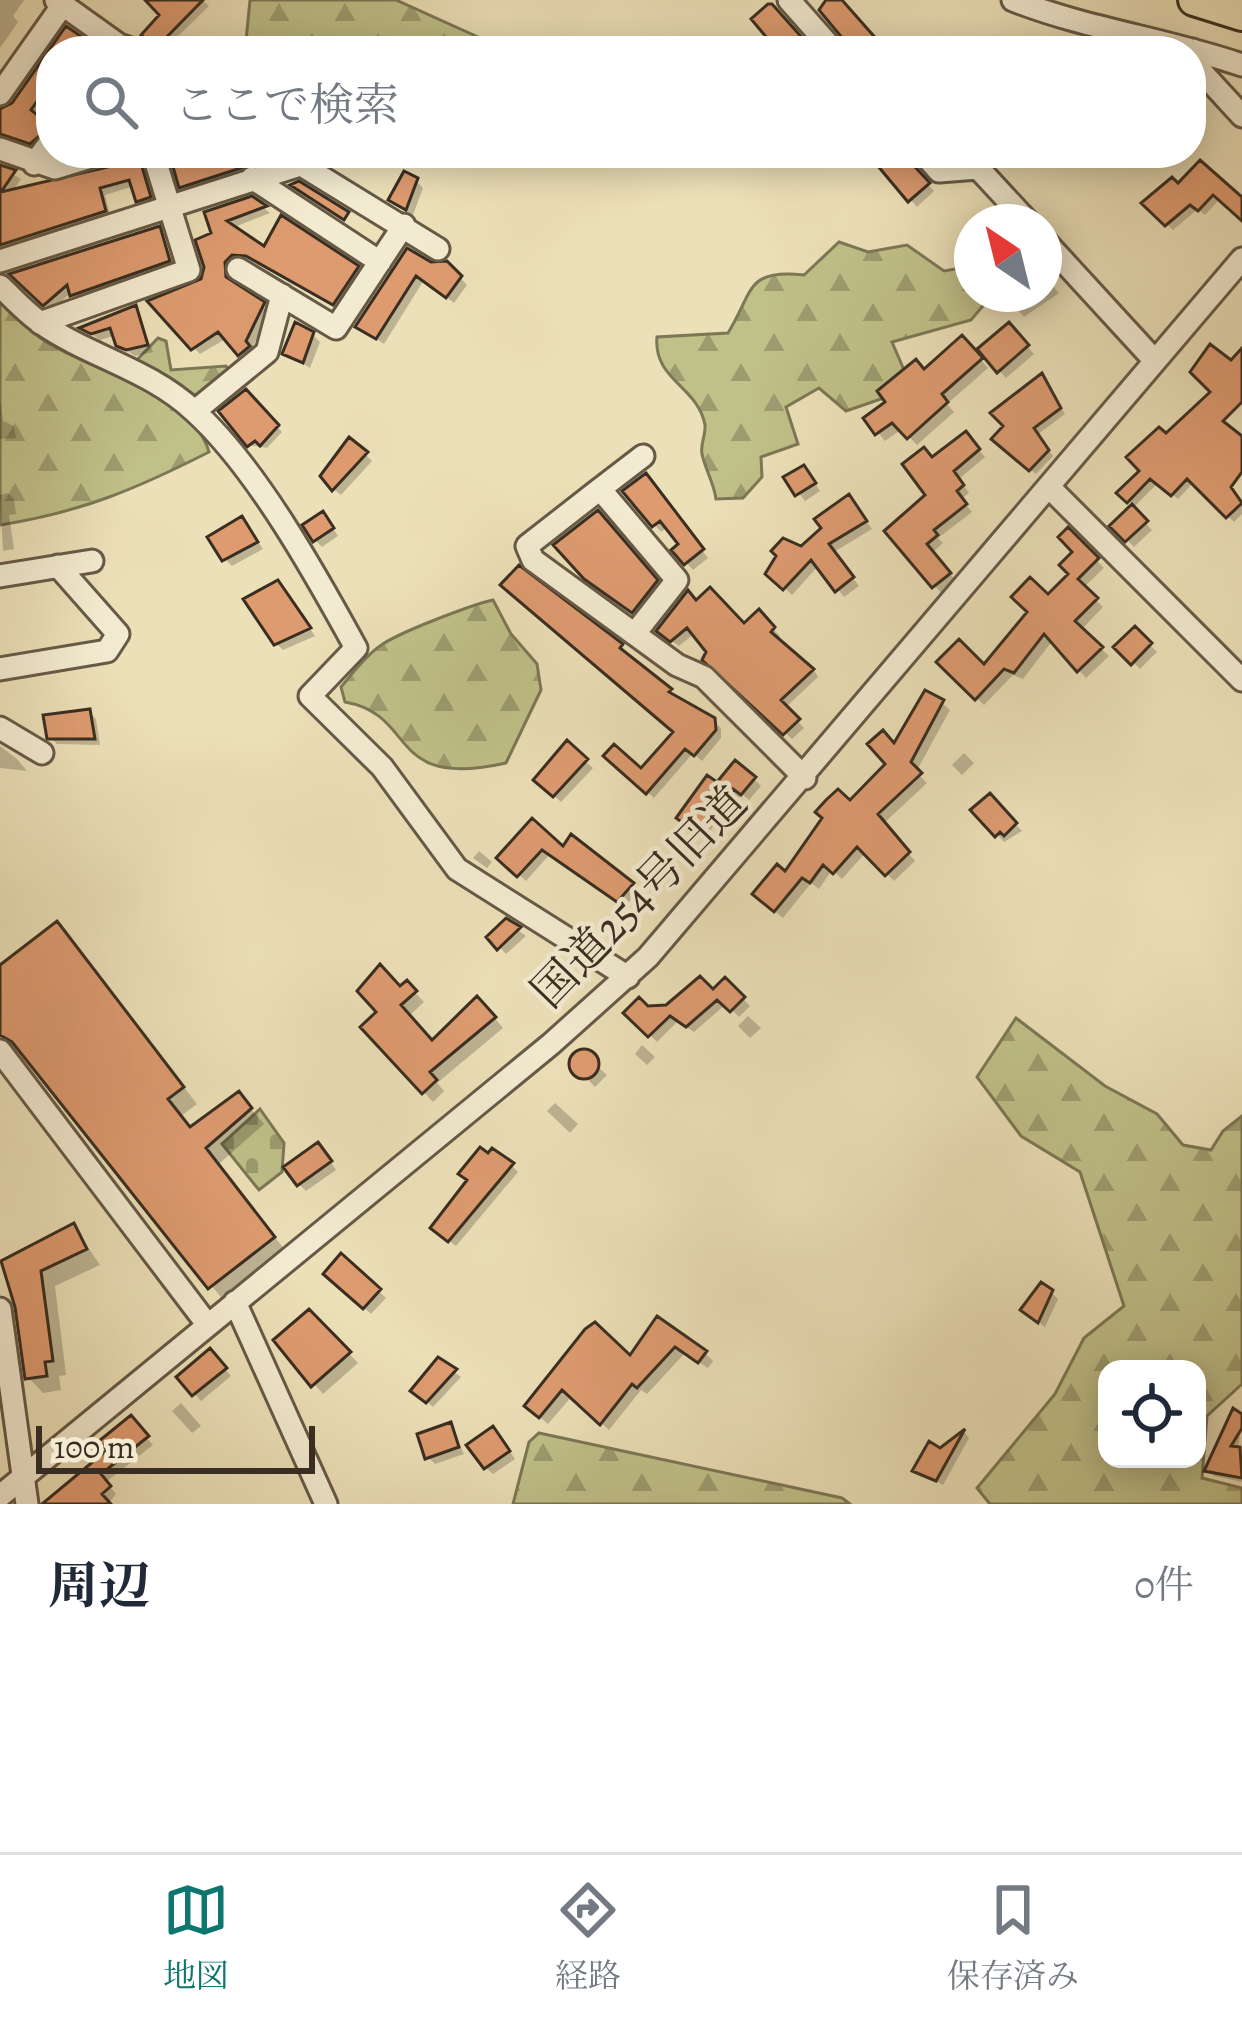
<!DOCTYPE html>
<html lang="ja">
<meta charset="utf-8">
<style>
body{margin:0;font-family:Alegreya,"Noto Serif JP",serif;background:#f2f2f3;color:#1f2937}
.controls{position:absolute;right:36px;bottom:36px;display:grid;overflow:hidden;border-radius:24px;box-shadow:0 6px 30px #0003}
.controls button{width:108px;height:108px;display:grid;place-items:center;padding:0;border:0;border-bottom:3px solid #e0e1e3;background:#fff;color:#1f2937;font:60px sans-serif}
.compass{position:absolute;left:954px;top:204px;width:108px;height:108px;border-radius:50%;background:#fff;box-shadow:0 6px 30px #0003;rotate:325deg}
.scale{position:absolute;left:36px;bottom:30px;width:279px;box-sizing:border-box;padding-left:12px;border:6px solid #392e21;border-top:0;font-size:33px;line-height:42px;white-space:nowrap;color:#392e21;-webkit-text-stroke:9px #f3ebd1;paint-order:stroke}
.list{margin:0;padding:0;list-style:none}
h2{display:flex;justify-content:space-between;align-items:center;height:156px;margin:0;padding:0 48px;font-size:51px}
h2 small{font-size:39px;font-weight:400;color:#747a83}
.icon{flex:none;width:66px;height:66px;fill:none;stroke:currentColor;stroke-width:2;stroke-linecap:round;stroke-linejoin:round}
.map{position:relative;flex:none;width:1242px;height:1504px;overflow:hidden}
.search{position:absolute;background:#fff;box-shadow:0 6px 30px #0003;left:36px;right:36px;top:36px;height:132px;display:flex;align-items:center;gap:30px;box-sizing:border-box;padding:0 42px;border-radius:48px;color:#747a83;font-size:45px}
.sheet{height:348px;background:#fff}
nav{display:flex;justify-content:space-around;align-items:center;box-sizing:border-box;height:168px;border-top:3px solid #e0e1e3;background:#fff;font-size:33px;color:#747a83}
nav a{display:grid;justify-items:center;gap:6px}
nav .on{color:#0f766e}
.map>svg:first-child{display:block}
</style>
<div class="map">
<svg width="1242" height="1504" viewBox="0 0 1242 1504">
<defs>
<pattern id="forest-firs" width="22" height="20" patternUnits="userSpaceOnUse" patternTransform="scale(3)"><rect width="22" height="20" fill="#c0c089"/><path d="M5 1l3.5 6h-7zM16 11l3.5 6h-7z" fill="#9d9c70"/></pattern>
<pattern id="cemetery-stones" width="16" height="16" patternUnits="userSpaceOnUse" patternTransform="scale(3)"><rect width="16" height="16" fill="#c0c089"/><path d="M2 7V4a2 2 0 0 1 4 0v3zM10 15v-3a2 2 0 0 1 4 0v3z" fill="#9d9c70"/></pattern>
</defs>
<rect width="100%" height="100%" fill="#ece0b8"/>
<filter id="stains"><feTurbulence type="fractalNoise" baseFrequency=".00167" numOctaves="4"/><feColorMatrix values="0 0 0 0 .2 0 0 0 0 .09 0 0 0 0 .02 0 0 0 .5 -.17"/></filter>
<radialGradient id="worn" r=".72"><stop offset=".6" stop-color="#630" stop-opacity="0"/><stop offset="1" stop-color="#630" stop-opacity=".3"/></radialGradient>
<!-- forest -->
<path fill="url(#forest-firs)" stroke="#7c7755" stroke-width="3" fill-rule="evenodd" d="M 250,0 L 396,0 L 509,51 L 245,51 Z
M 839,242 L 868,252 L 907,245 L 944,271 L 972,266 L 972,294 L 993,294 L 971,320 L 892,342 L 904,370 L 881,399 L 846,411 L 819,388 L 786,407 L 798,444 L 761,457 L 762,477 L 743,498 L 716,499 C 714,483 705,469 702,454 C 700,445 706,434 705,425 C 698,386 653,380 657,337 L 728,333 C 754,291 745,269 804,275 Z
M 0,302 C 14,314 27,329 42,339 C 89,372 192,391 209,452 C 136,489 82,512 0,525 Z
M 158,338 L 166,341 L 171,370 L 226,366 L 231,374 L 196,402 L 135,362 Z
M 493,600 L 511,634 L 537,664 L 541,690 L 506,763 C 385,790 419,715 345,702 L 341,687 C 353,673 365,656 380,646 C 397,633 471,605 493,600 Z
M 1016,1018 L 1105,1086 L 1157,1114 L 1183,1145 L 1211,1150 L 1223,1131 L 1242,1116 L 1242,1384 L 1207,1416 L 1202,1478 L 1242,1488 L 1242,1504 L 990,1504 L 977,1488 L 1055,1394 L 1084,1338 L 1124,1306 L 1080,1172 L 1021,1136 L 977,1077 ZM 1107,1369 L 1197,1369 L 1197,1459 L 1107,1459 Z
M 539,1433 L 842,1498 L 850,1504 L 513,1504 L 529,1442 Z"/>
<!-- cemetery -->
<path fill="url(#cemetery-stones)" stroke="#7c7755" stroke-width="3" d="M 260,1109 L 284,1143 L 282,1172 L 259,1190 L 222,1144 Z"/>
<!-- shadow -->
<path fill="#0003" d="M 0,0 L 24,0 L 13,16 L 18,22 L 0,48 Z
M 170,0 L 202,0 L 209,6 L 163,51 L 151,41 Z
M 51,53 L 51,138 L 38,149 L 13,140 L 0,144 L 0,139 L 19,133 L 0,132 L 0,108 L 14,105 Z
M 171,153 L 263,153 L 272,165 L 188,192 Z
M 870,153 L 901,153 L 934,191 L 917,207 Z
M 947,153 L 975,153 L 978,156 L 953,159 Z
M 136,158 L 156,204 L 145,207 L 134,186 L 105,195 L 111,218 L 0,256 L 0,167 L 21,179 L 11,193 L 60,185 Z
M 1200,164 L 1242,201 L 1242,218 L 1220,199 L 1205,215 L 1198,209 L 1173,230 L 1145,203 L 1178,188 Z
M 416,181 L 423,188 L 413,215 L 391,200 Z
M 252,199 L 270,213 L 232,228 L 265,250 L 357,268 L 363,275 L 341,310 L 255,262 L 239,261 L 230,270 L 231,284 L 270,312 L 251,350 L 255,354 L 247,361 L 227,338 L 200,354 L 152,302 L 204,281 L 214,234 L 207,214 Z
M 159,229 L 175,267 L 79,301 L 71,293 L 51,310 L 14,275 Z
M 408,251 L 455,272 L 467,285 L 454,303 L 424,280 L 384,344 L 358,327 Z
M 1044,276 L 1059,293 L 1024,317 L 1007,298 L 1044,294 Z
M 135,308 L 153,352 L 135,356 L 118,344 L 116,335 L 100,340 L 84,329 Z
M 1009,326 L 1034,354 L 1006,378 L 981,350 Z
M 313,335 L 320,342 L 310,368 L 286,353 Z
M 962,339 L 988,368 L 947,404 L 954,412 L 917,445 L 902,429 L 885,441 L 867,419 Z
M 1046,382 L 1065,414 L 1037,435 L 1053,456 L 1036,474 L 995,439 Z
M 245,393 L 282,432 L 267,448 L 249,445 Z
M 0,400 L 3,421 L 14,426 L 16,438 L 0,439 Z
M 1171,432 L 1242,503 L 1242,514 L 1234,522 L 1194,482 L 1178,499 L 1158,483 L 1132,509 L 1152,530 L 1134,547 L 1114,526 L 1134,506 L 1121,493 Z
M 972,442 L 985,457 L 959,479 L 969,493 L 961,499 L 972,512 L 938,538 L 943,543 L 932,553 L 956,581 L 941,593 L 888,531 L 929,496 L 932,460 Z
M 365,454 L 372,461 L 341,495 L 332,488 Z
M 811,476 L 820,491 L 805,501 L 787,478 Z
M 652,484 L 708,558 L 693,570 L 675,550 L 682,545 L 669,526 L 661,532 L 626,492 Z
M 8,493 L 14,499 L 16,514 L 9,515 L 14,549 L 3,551 L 0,495 Z
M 855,505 L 872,529 L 834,552 L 859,586 L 844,597 L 819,565 L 792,595 L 769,573 Z
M 242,519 L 263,549 L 232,566 L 225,559 Z
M 603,520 L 662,588 L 639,617 L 557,545 Z
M 329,522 L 338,536 L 322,547 L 315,540 Z
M 1068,531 L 1104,568 L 1083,588 L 1103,607 L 1081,630 L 1109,656 L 1086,678 L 1053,640 L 1023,679 L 1013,675 L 984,705 L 940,662 L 985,668 L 1072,574 L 1076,552 Z
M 518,568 L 621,647 L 692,713 L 698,708 L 721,728 L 721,738 L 702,761 L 693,753 L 654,798 L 607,756 L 641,772 L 676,733 L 503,584 Z
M 284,591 L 315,636 L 283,650 L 276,643 Z
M 696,603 L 745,627 L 759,614 L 780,636 L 776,639 L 815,672 L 818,677 L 785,708 L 804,728 L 792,739 L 706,659 L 709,651 L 695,633 L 679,646 L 666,637 Z
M 1135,630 L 1157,652 L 1140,669 L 1118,647 Z
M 942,703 L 950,710 L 916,772 L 927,783 L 883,824 L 915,861 L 894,881 L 866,852 L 842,879 L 832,870 L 819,889 L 811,883 L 783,918 L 764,902 L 889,764 L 894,747 Z
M 89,712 L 96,719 L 100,745 L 57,744 L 50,737 Z
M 567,745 L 593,768 L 561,802 L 537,780 Z
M 0,746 L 17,759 L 27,771 L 0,768 Z
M 964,753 L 974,763 L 962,775 L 952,765 Z
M 754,779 L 761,786 L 749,800 L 742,794 L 704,837 L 687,825 L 717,786 Z
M 990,797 L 1022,831 L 1004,842 L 974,810 Z
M 532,822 L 563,850 L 638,891 L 625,906 L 550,854 L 526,881 L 500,857 Z
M 479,851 L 492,862 L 487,868 L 473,858 Z
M 507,922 L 526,936 L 506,954 L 490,937 Z
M 71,940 L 197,1104 L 181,1116 L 192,1129 L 238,1095 L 264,1124 L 219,1164 L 288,1254 L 225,1302 L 0,1028 L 0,968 Z
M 725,981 L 750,1006 L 739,1017 L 726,1004 L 694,1032 L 678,1021 L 657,1042 L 628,1013 L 713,993 Z
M 407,984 L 424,1002 L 408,1017 L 432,1044 L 487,1009 L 503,1028 L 437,1083 L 444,1091 L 433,1102 L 364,1027 Z
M 748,1016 L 761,1028 L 750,1038 L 738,1026 Z
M 642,1045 L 655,1057 L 647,1065 L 635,1054 Z
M 579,1050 L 607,1075 L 595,1087 L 571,1062 Z
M 555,1103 L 578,1124 L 570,1133 L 547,1111 Z
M 325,1153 L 336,1170 L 306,1191 L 299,1184 Z
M 512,1166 L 518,1172 L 456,1246 L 441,1235 L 470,1181 Z
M 74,1227 L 100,1265 L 55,1286 L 66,1375 L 59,1376 L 61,1390 L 43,1393 L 28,1377 L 18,1306 L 4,1262 Z
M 341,1257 L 386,1298 L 371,1314 L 327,1274 Z
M 1051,1292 L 1058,1299 L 1045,1327 L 1031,1316 Z
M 309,1313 L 358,1363 L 323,1394 L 277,1341 Z
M 657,1320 L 705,1353 L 713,1361 L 708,1368 L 685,1353 L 647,1394 L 641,1390 L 609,1430 L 572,1396 L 548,1424 L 536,1414 L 587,1331 L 630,1359 Z
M 210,1352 L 231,1376 L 201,1401 L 180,1378 Z
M 439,1361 L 461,1377 L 433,1407 L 414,1390 Z
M 181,1403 L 201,1426 L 192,1433 L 172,1411 Z
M 1242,1418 L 1238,1450 L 1242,1482 L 1214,1476 L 1208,1470 Z
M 130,1419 L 153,1445 L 106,1482 L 116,1494 L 108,1504 L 52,1504 L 48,1498 L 111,1450 Z
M 450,1426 L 464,1454 L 435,1464 L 428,1457 Z
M 965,1433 L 969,1438 L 943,1485 L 916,1470 Z
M 500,1437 L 515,1459 L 493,1474 L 486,1468 Z"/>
<!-- building -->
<path fill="#de9b70" stroke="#392e21" stroke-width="3" d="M 145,0 L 203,0 L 156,48 L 141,35 L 159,15 Z
M 826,0 L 842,0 L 887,51 L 853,51 L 819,10 Z
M 768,4 L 772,4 L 814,51 L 778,51 L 751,19 Z
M 66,26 L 102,51 L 51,51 L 51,81 L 31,110 L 51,126 L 30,144 L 0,134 L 0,109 L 12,103 Z
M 119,153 L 138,153 L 151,197 L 136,202 L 129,180 L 100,188 L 106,211 L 0,245 L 0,165 L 16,170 L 1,192 L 108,167 Z
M 169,153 L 267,153 L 269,159 L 179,188 Z
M 867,153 L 902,153 L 930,183 L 908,202 Z
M 1200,160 L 1242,197 L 1242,221 L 1213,195 L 1198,211 L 1190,205 L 1165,226 L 1141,203 L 1172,177 L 1178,183 Z
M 404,171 L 418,178 L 406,210 L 388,200 Z
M 299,181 L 349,212 L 344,220 L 290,185 Z
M 252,196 L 267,206 L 227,221 L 264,246 L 281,215 L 359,266 L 333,305 L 246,256 L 232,255 L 225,262 L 226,277 L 265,302 L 246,341 L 250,346 L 238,356 L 218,332 L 191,350 L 147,301 L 201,279 L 204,267 L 195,240 L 211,233 L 204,212 Z
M 160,226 L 170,261 L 70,296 L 67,285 L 43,306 L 9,274 Z
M 407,248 L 431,262 L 447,261 L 462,276 L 446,298 L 416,276 L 376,339 L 355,327 Z
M 136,305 L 148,345 L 126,350 L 116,346 L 110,328 L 91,334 L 79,328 Z
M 295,322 L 314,332 L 303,363 L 282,354 Z
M 1009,322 L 1029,345 L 997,373 L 977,349 Z
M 962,335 L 983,358 L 942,394 L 948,402 L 907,439 L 892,423 L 875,435 L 863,418 L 885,402 L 877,391 L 916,359 L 924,369 Z
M 1210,344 L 1231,360 L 1242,348 L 1242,402 L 1223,421 L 1242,436 L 1242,472 L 1231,487 L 1242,503 L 1226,518 L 1187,479 L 1171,496 L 1150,479 L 1127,503 L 1116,493 L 1139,471 L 1126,457 L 1159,427 L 1166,433 L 1210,392 L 1190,372 Z
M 1042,373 L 1061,408 L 1034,428 L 1049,450 L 1029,471 L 991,439 L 1003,426 L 990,413 Z
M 246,389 L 279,425 L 260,446 L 255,441 L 247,447 L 218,411 Z
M 966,431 L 980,449 L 954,471 L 964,485 L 957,491 L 967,504 L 934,530 L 938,535 L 927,544 L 951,573 L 932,588 L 884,531 L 925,495 L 902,464 L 924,447 L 932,457 Z
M 349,437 L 368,452 L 332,491 L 320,476 Z
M 804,465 L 816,483 L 795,496 L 783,477 Z
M 646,473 L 704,549 L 684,565 L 671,550 L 678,544 L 660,521 L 652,527 L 622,491 Z
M 849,494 L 867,521 L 829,544 L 854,577 L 835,592 L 811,560 L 783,590 L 765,574 L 776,556 L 771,551 L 783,538 L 801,546 L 821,528 L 814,519 Z
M 1132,504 L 1148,521 L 1125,542 L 1109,526 Z
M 598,510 L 658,580 L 632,613 L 584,579 L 553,545 Z
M 323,511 L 334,528 L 313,542 L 302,525 Z
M 242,516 L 258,542 L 222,561 L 207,537 Z
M 1068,527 L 1099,558 L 1078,579 L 1098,598 L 1075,621 L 1103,647 L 1077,672 L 1044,634 L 1014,673 L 1004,669 L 975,700 L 936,662 L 959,639 L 984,664 L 1027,612 L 1011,597 L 1030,577 L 1048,594 L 1068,574 L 1059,565 L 1072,552 L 1058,537 Z
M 519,565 L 623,644 L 620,648 L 672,689 L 669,692 L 715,718 L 716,730 L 694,756 L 685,749 L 646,794 L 603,756 L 614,744 L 641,768 L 673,732 L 500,585 Z
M 278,580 L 311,628 L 274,645 L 243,599 Z
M 710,587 L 744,623 L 759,609 L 775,627 L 771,632 L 814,669 L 781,700 L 800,719 L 783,735 L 702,660 L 706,652 L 687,628 L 670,642 L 656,631 L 688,590 L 696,600 Z
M 1135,626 L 1152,643 L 1131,665 L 1113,647 Z
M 925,690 L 944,700 L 911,762 L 922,773 L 878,814 L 910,852 L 885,876 L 857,847 L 833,874 L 823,865 L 810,883 L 802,878 L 774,912 L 752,894 L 777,864 L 785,871 L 822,818 L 815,812 L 826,800 L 838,789 L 850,800 L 885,764 L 867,744 L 883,730 L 894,743 Z
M 90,709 L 95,739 L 47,739 L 43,715 Z
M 567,740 L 588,759 L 553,797 L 533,780 Z
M 735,760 L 756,777 L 741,795 L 733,789 L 695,832 L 676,818 L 707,775 L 717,782 Z
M 990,793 L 1017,823 L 1004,836 L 1000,832 L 995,837 L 970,810 Z
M 532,818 L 563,846 L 571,834 L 634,883 L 617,902 L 542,850 L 517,877 L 496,858 Z
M 506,918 L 521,927 L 497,950 L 486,937 Z
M 57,921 L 184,1087 L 168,1099 L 190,1127 L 239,1091 L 252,1108 L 206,1148 L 275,1237 L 208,1289 L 12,1042 L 0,1035 L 0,965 Z
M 380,964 L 400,986 L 407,980 L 417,991 L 401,1005 L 432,1040 L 477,996 L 496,1017 L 430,1072 L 437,1080 L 422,1094 L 360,1027 L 376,1012 L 357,991 Z
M 700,976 L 713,989 L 725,977 L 745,997 L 730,1012 L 717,1000 L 686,1027 L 670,1016 L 648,1037 L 623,1013 L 639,997 L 648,1006 L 666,1005 Z
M569 1064a15 15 0 1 1 30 0a15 15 0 1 1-30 0Z
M 318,1142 L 332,1161 L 297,1186 L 283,1167 Z
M 480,1147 L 488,1153 L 492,1148 L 514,1163 L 448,1242 L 430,1228 L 467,1180 L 458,1174 Z
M 74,1223 L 87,1249 L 41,1271 L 53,1361 L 45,1362 L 47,1376 L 25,1379 L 15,1307 L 1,1261 Z
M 341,1253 L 381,1289 L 363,1309 L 323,1274 Z
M 1041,1282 L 1053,1290 L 1038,1323 L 1020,1310 Z
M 309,1309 L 351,1352 L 311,1387 L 273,1340 Z
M 657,1316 L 707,1351 L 698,1363 L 675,1347 L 637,1388 L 632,1384 L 600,1425 L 562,1390 L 539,1418 L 524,1406 L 585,1329 L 595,1322 L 630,1355 Z
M 210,1348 L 227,1368 L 192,1396 L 176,1377 Z
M 438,1357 L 457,1369 L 426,1403 L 410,1391 Z
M 1233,1408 L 1242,1414 L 1242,1428 L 1231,1446 L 1240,1447 L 1242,1478 L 1204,1471 Z
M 131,1415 L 149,1436 L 101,1474 L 111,1486 L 102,1494 L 111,1504 L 42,1504 L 107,1450 L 99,1441 Z
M 451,1422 L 459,1447 L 425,1459 L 417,1434 Z
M 493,1426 L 510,1451 L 484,1469 L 466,1445 Z
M 965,1429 L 936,1481 L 912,1471 L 929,1441 L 940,1448 Z"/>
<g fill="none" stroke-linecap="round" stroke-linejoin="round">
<!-- minor casing -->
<g stroke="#665a47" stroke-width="27">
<path id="minor" d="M 56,0 L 119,45 L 137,51
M 789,0 L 834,51
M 1013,0 C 1087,29 1166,39 1242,65
M 1193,50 L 1198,68 L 1242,116
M 0,94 L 62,6
M 0,149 L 55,168 L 104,153
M 282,153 L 438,249
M 923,153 L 939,171 L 978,168 L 1028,222
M 34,164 L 51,141
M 252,178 L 380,262
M 1044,240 L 1155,361
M 0,261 L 300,165
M 238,269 L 336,328 L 404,225
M 0,286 C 13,298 26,313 41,323 C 90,357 149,369 194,411 C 256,467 316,575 356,648 L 310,696 L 382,767 L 457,869 L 628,977
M 40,323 L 189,270 L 153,153
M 195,411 L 267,352 L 282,295
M 1049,487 L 1242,680
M 600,489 L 643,456
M 0,576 L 92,561
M 636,632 L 677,580 L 600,489 L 527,546 L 533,560 L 677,665 L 704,677 L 805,778
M 0,669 L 107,651 L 118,634 L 58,566
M 0,728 L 42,753
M 0,1051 L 207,1324
M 235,1302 L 326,1504
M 0,1309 L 27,1504
M 0,1496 L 551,1044 L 648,957 L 1242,259"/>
</g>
<!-- highway casing -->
<g stroke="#392e21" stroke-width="36">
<path id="highway" d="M 1194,0 L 1242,15"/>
</g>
<!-- minor -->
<use href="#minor" stroke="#f3ebd1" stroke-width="21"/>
<!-- highway -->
<use href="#highway" stroke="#ece0b8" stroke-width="30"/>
</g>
<g text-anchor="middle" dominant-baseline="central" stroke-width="9" stroke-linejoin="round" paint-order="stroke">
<!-- street labels -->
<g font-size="45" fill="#392e21" stroke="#f3ebd1">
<text transform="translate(639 897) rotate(-46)">国道254号旧道</text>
</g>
</g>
<rect width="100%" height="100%" filter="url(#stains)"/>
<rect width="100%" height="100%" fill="url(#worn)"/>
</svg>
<div class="controls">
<button><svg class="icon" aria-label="locate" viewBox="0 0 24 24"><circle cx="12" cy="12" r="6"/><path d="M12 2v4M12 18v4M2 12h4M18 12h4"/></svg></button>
</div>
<svg class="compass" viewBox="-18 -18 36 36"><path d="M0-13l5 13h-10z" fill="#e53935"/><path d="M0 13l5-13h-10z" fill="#747a83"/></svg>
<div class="scale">100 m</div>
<div class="search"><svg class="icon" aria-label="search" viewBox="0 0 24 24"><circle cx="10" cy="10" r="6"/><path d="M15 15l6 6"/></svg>ここで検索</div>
</div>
<section class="sheet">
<h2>周辺<small>0件</small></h2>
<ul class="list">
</ul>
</section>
<nav>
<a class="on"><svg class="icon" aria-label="map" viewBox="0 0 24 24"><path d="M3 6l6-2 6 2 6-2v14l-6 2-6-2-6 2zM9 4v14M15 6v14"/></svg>地図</a>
<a><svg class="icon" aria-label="directions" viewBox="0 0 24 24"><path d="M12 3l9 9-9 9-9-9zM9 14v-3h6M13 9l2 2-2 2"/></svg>経路</a>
<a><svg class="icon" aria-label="saved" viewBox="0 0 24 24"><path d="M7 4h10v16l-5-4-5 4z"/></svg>保存済み</a>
</nav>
